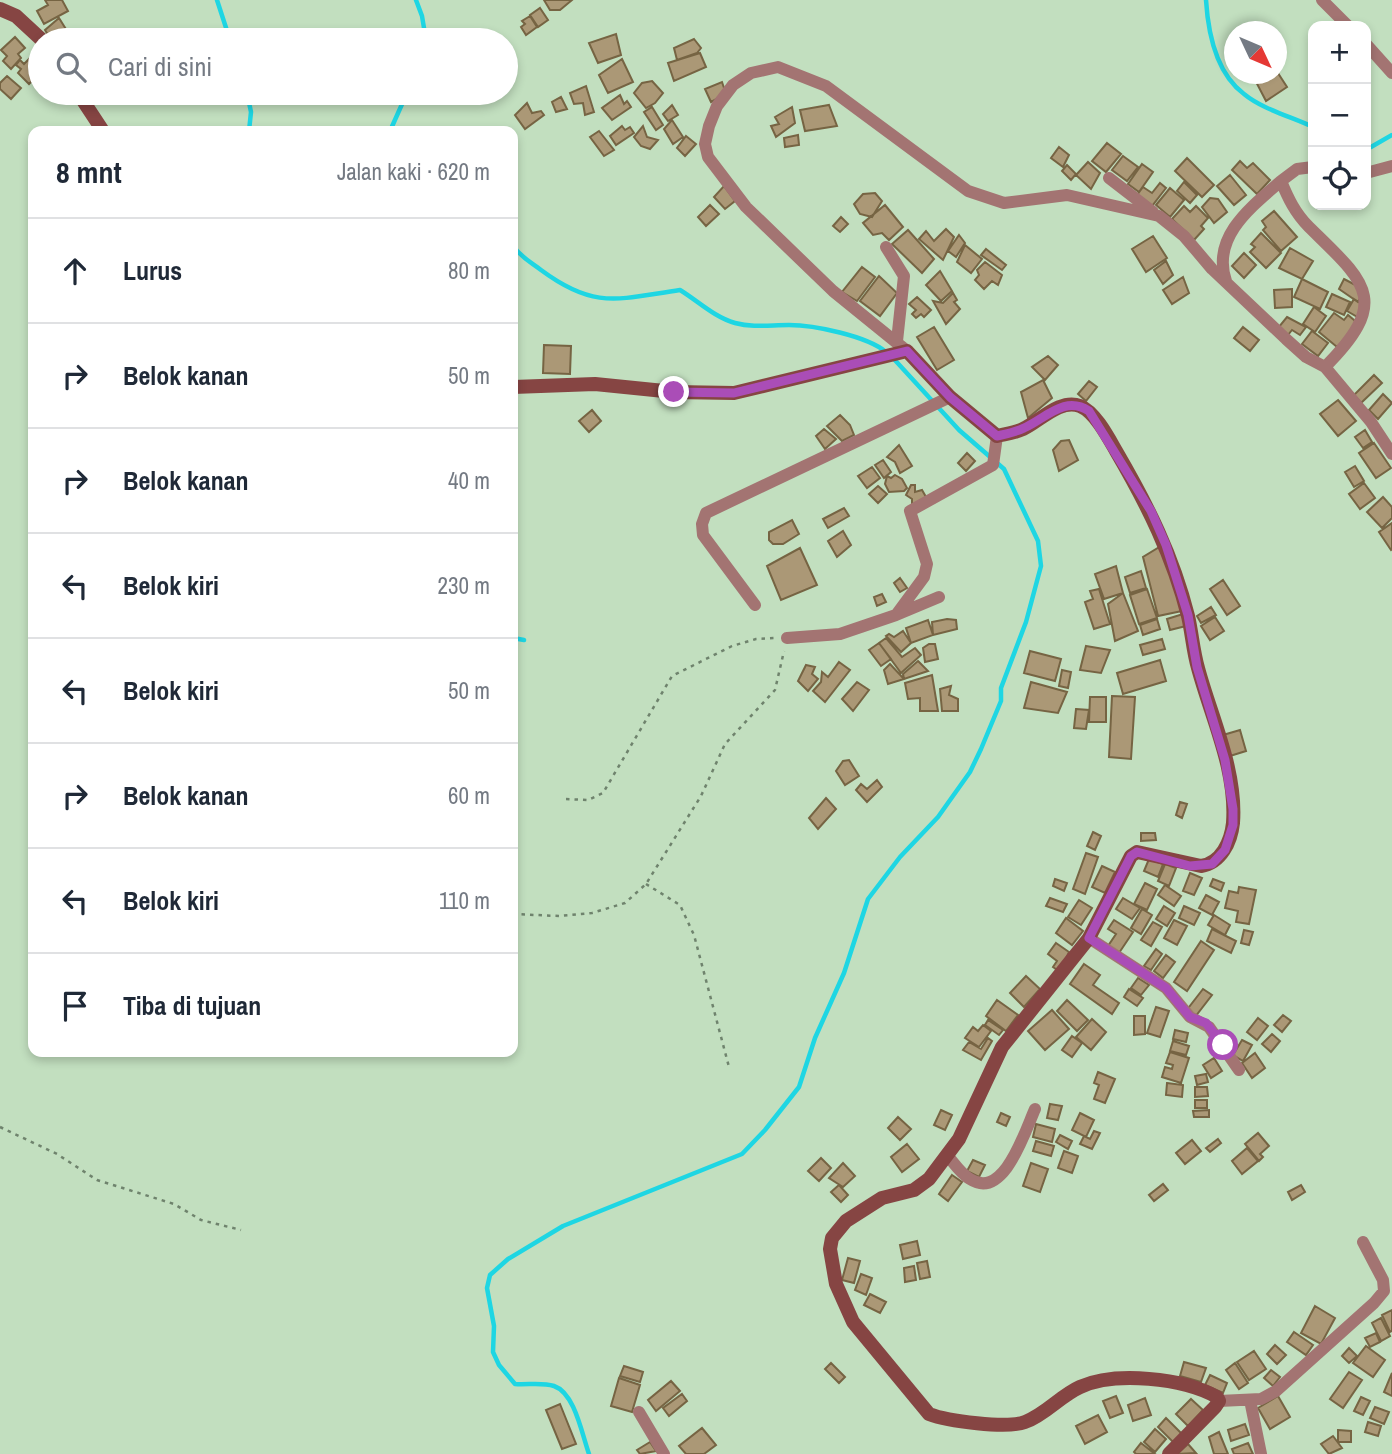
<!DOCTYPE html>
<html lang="id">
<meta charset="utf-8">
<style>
body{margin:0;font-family:"Archivo Narrow",sans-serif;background:#f2f2f3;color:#1f2937}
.controls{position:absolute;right:21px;top:21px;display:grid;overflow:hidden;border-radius:14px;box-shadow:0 4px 10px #0003}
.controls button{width:63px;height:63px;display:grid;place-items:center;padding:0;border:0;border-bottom:2px solid #e0e1e3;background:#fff;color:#1f2937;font:35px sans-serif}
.compass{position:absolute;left:1224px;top:21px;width:63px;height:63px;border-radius:50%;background:#fff;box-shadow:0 4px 10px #0003;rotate:134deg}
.stop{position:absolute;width:21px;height:21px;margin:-16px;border:5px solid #aa4db7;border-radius:50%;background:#fff}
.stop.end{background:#aa4db7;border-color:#fff;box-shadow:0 2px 7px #0008}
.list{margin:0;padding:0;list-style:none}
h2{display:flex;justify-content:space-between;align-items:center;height:91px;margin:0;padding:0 28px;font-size:30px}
h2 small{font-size:23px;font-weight:400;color:#747a83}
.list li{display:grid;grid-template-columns:46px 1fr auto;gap:21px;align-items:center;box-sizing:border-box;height:105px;padding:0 28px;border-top:2px solid #e0e1e3}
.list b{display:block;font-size:26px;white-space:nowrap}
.list em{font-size:23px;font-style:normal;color:#747a83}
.icon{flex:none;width:38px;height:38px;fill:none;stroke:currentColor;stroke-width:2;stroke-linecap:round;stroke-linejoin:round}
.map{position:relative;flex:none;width:1392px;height:1454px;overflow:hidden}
.search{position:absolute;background:#fff;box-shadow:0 4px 10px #0003;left:28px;top:28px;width:490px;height:77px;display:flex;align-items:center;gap:18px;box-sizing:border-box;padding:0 24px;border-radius:38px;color:#747a83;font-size:26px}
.panel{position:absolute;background:#fff;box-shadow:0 4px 10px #0003;left:28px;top:126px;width:490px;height:931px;border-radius:14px}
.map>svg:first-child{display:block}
</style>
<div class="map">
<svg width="1392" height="1454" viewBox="0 0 1392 1454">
<rect width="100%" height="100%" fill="#c2dfbf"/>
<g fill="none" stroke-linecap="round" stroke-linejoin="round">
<!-- stream -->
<path stroke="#1ed6e3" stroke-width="4.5" d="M 217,0 L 230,40
M 416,0 L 422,16 L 426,40
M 1206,0 C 1208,32 1216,73 1244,94 C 1262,109 1292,117 1313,127
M 247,93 L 251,112 L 249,131
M 390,131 L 407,93
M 1366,146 L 1371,147 L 1392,135
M 513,246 C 522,258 529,261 541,270 C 595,310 618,299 680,290 C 698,301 714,317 735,323 C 753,328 770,325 789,325 C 814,325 867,336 886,352
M 513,638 L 524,640
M 589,1454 C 582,1435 575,1393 554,1386 C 542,1382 528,1385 515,1384 L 499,1365 L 493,1352 L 494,1326 L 487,1288 L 490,1275 L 508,1259 L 563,1226 L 742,1154 L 765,1130 L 799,1087 L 815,1038 L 844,973 L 868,899 L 900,857 L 938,817 L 970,772 L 981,749 L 1001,701 L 1001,688 L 1026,622 L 1041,566 L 1038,541 L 1004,469 L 959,430 L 893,358"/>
</g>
<!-- building -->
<path fill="#ab9876" stroke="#766443" stroke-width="2" d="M 45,0 L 62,0 L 68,11 L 44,24 L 37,11 L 48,5 Z
M 544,0 L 572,0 L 560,10 L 550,10 Z
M 540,8 L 548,20 L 538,27 L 530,15 Z
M 530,16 L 537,27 L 526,35 L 521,27 L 525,24 L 522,21 Z
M 59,18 L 69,34 L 51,40 L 45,30 Z
M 616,34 L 621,55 L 598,63 L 589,43 Z
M 15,37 L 25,48 L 18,54 L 21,58 L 11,69 L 3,61 L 7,56 L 1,50 Z
M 694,39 L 701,48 L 697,53 L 677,60 L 674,48 Z
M 700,53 L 706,67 L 674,81 L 668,63 Z
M 30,58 L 40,67 L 40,73 L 29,84 L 18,73 L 21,69 L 16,65 L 20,60 L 24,64 Z
M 622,59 L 633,82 L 608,93 L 599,75 Z
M 1276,70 L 1287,87 L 1266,101 L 1254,78 L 1262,74 L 1276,74 Z
M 7,76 L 21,88 L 11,99 L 0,89 L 0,83 Z
M 652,81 L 663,93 L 655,103 L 646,108 L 634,93 L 642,83 Z
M 722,82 L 726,94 L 711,102 L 705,89 Z
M 586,86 L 594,112 L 585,115 L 583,103 L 574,104 L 570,93 Z
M 620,95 L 624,104 L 627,101 L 631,107 L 612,120 L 602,108 Z
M 561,97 L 567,109 L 556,112 L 552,102 Z
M 527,103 L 532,113 L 541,111 L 544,115 L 525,129 L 515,115 Z
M 672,105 L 678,115 L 668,121 L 663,114 Z
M 829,105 L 837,126 L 805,131 L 800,110 Z
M 652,107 L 663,125 L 656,130 L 644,112 Z
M 792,107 L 795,123 L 776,137 L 771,126 L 779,124 L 775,117 Z
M 672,120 L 683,137 L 673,144 L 664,129 Z
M 622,126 L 625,130 L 630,127 L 634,133 L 616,145 L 610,136 Z
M 643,126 L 647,137 L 658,140 L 650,149 L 641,146 L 634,137 Z
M 599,131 L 614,150 L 604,156 L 590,137 Z
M 798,135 L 799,145 L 785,147 L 784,138 Z
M 686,136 L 696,144 L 685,156 L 677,148 Z
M 1107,143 L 1121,154 L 1106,172 L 1092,161 Z
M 1059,147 L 1069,155 L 1063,167 L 1051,158 Z
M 1123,156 L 1138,167 L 1127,181 L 1112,170 Z
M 1187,158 L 1214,185 L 1202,197 L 1175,171 Z
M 1240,161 L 1247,168 L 1253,163 L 1270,180 L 1257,194 L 1232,170 Z
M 1088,162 L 1100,173 L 1091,189 L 1076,175 Z
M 1142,164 L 1153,172 L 1139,192 L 1128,184 Z
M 1067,165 L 1076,174 L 1071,180 L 1062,171 Z
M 1230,175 L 1246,195 L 1234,205 L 1217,186 Z
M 1184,182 L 1197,195 L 1190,203 L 1177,191 Z
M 1160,183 L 1166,188 L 1152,206 L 1137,195 L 1143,187 L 1152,193 Z
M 724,186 L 735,201 L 725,209 L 714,197 Z
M 1170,188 L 1184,200 L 1170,217 L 1156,205 Z
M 875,193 L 882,201 L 872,217 L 860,214 L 854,204 L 863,194 Z
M 1210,198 L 1218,199 L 1227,212 L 1214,223 L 1202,207 Z
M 710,205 L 719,214 L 706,226 L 698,217 Z
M 885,205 L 903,227 L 889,240 L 882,233 L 873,235 L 863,223 Z
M 1184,206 L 1190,212 L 1196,206 L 1208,218 L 1201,226 L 1204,229 L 1194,240 L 1172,219 Z
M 1274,211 L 1297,237 L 1281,251 L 1263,230 L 1266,227 L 1262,221 Z
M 841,217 L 848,224 L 840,232 L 833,226 Z
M 946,229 L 954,237 L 943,260 L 919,239 L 926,231 L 934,241 Z
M 908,230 L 934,259 L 922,273 L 892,244 Z
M 1261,233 L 1281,253 L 1266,268 L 1250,252 L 1255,247 L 1251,244 Z
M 959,235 L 965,243 L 956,257 L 948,251 Z
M 1153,236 L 1167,258 L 1146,272 L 1132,249 Z
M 965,245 L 982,259 L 971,273 L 957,262 Z
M 1290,248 L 1313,261 L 1302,279 L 1279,268 Z
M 986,249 L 1006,265 L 1002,270 L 981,255 Z
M 1244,253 L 1256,265 L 1244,278 L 1232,266 Z
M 1166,261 L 1173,275 L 1163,284 L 1154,270 Z
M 985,262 L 1002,275 L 998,285 L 992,281 L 984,289 L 975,280 L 979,275 L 977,270 Z
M 862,267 L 875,277 L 857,301 L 842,292 Z
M 940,271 L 952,291 L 941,301 L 926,285 Z
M 879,276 L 897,293 L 880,316 L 860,301 Z
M 1183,277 L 1189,293 L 1172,304 L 1163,290 Z
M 1302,279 L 1328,292 L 1320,309 L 1294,297 Z
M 1344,279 L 1365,290 L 1358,302 L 1339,289 Z
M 1292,289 L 1292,307 L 1275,308 L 1274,290 Z
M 953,293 L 957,300 L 954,302 L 960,309 L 946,324 L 933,301 L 943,303 Z
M 1332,294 L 1350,302 L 1344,315 L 1326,307 Z
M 917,297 L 931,310 L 924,317 L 921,314 L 916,318 L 912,314 L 916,310 L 909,304 Z
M 1354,299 L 1367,307 L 1361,319 L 1347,311 Z
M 1314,307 L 1326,316 L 1315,332 L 1303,324 Z
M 1334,313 L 1344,320 L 1348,315 L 1360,325 L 1337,347 L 1319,332 Z
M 1287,317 L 1306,327 L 1300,335 L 1292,330 L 1288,335 L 1278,328 Z
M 934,327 L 954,360 L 937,370 L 917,337 Z
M 1243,327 L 1259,340 L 1250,351 L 1234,338 Z
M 1312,331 L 1328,343 L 1318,356 L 1302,344 Z
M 544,345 L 571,346 L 570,374 L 543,373 Z
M 1048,356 L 1058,365 L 1045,380 L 1032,367 Z
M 1374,375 L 1382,383 L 1361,403 L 1354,395 Z
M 1043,380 L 1052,398 L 1028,418 L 1021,392 Z
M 1089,381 L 1097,387 L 1086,401 L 1078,394 Z
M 1383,394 L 1392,403 L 1378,419 L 1369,410 Z
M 1338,400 L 1356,421 L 1338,436 L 1320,414 Z
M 592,410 L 601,421 L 589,432 L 579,421 Z
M 840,415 L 850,425 L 854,435 L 842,441 L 827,426 Z
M 824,429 L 836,439 L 825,449 L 816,436 Z
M 1365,430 L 1372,442 L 1363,448 L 1355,437 Z
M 1069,440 L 1078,460 L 1059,471 L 1053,450 L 1061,441 Z
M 1374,443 L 1391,468 L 1376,478 L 1359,453 Z
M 899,445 L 912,466 L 900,473 L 895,462 L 887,457 Z
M 967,453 L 975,461 L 966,471 L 958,463 Z
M 883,460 L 891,472 L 884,478 L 875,465 Z
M 1355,466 L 1364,481 L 1354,487 L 1345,472 Z
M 872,467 L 880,478 L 867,488 L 858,476 Z
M 895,475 L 902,479 L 907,488 L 904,491 L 889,492 L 885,484 L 887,476 L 891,478 Z
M 1364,483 L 1375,498 L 1360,509 L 1349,494 Z
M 911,485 L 915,485 L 915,492 L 922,490 L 926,497 L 912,506 L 912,499 L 906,495 Z
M 878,486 L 887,494 L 878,503 L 869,494 Z
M 1383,497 L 1392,507 L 1392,518 L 1382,528 L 1367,512 Z
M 844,508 L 849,516 L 828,528 L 823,519 Z
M 792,520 L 799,534 L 783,544 L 773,544 L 769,540 L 769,532 Z
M 1392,523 L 1392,549 L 1391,550 L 1379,532 Z
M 843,531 L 851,545 L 837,557 L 828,541 Z
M 1161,546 L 1182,611 L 1158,616 L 1143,557 Z
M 800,548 L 817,585 L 781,600 L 767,566 Z
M 1116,566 L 1123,593 L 1104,599 L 1095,574 Z
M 1141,571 L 1146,588 L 1130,593 L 1125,577 Z
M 900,578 L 907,588 L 900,592 L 894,583 Z
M 1223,580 L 1240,606 L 1227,615 L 1210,589 Z
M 1099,589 L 1110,624 L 1094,629 L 1085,602 L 1093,599 L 1090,591 Z
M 1147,589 L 1157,618 L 1139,624 L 1130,595 Z
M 1123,593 L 1138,631 L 1115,641 L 1108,604 Z
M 882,594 L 886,602 L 877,606 L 874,597 Z
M 1211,607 L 1216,615 L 1201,623 L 1197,616 Z
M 1183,614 L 1186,626 L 1170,630 L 1167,619 Z
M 1215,617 L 1224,631 L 1210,640 L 1201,626 Z
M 947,619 L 956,620 L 957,629 L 933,635 L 932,622 Z
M 1157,619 L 1160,629 L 1143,635 L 1140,625 Z
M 928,620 L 933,635 L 911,643 L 906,628 Z
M 903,631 L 911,643 L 901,652 L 886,636 L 889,634 L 894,637 Z
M 886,638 L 902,657 L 915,648 L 921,655 L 901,673 L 879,643 Z
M 1162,639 L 1165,649 L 1143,655 L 1140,645 Z
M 879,643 L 891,659 L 881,666 L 869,650 Z
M 929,644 L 935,644 L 938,659 L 925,662 L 923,648 Z
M 1086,646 L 1110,650 L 1101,673 L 1080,670 Z
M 1030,651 L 1061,659 L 1055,681 L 1024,673 Z
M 1160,660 L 1166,681 L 1123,694 L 1117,673 Z
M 918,661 L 928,671 L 904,679 L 903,674 Z
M 839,662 L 850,670 L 825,702 L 813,691 L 821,682 L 822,672 L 828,677 Z
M 890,664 L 904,679 L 888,684 L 884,670 Z
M 806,665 L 815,667 L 812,674 L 818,679 L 808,691 L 798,681 Z
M 1062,670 L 1071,672 L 1068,688 L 1059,686 Z
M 932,675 L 938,711 L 920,711 L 920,698 L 908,699 L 905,683 Z
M 857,682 L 869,690 L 853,711 L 842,699 Z
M 1031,682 L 1067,692 L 1058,713 L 1024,708 Z
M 951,686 L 949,695 L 958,699 L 958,711 L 942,711 L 940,689 Z
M 1112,696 L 1135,697 L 1131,759 L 1109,757 Z
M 1090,697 L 1106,697 L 1106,722 L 1089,722 Z
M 1076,709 L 1089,710 L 1086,729 L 1074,728 Z
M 1240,730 L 1246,751 L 1230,756 L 1223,735 Z
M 849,760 L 859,776 L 845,785 L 836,771 L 843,761 Z
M 877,780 L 882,787 L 867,802 L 856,790 L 861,784 L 867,789 Z
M 826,798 L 836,809 L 818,829 L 809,818 Z
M 1180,802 L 1187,804 L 1182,818 L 1176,815 Z
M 1093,832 L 1101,836 L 1095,850 L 1087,846 Z
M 1141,833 L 1155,833 L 1156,840 L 1141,841 Z
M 1086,853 L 1098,857 L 1085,894 L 1073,889 Z
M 1149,859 L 1163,864 L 1158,877 L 1144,871 Z
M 1165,864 L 1176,868 L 1169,886 L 1158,881 Z
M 1102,866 L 1115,872 L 1105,893 L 1092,887 Z
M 1190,873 L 1202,878 L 1194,895 L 1183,891 Z
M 1055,879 L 1067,883 L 1064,891 L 1053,886 Z
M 1213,879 L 1224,883 L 1221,891 L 1210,886 Z
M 1145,883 L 1157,889 L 1147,910 L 1134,904 Z
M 1165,885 L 1181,896 L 1174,906 L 1158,895 Z
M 1239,887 L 1256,890 L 1249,924 L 1236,922 L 1238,911 L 1225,908 L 1229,891 L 1238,893 Z
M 1206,895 L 1219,902 L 1212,915 L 1199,908 Z
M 1050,898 L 1067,904 L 1063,912 L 1046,906 Z
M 1123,898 L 1140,908 L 1132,919 L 1116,909 Z
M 1079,900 L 1092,908 L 1081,925 L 1068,917 Z
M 1164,906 L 1175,913 L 1167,926 L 1156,919 Z
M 1184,906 L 1200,913 L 1194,925 L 1179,918 Z
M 1142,909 L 1152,915 L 1141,934 L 1131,928 Z
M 1214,915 L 1230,925 L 1225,935 L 1208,925 Z
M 1066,918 L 1083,931 L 1072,945 L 1056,933 Z
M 1114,920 L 1133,932 L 1119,953 L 1108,946 L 1116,934 L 1108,929 Z
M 1174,920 L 1187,926 L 1177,945 L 1164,938 Z
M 1153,922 L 1162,927 L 1151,946 L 1141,940 Z
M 1212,929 L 1236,941 L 1231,953 L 1207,941 Z
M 1244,930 L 1253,932 L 1249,945 L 1241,943 Z
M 1201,941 L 1214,950 L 1187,991 L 1174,982 Z
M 1056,943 L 1069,952 L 1060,972 L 1053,967 L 1057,961 L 1048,954 Z
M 1156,949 L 1162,954 L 1151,970 L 1144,966 Z
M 1166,955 L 1175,962 L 1163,978 L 1154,971 Z
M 1084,964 L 1100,975 L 1093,985 L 1119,1003 L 1112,1014 L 1070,984 Z
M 1026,976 L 1040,989 L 1024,1007 L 1010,993 Z
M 1138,978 L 1149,985 L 1141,995 L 1131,988 Z
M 1129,989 L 1143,998 L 1137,1006 L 1124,997 Z
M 1203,989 L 1212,995 L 1195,1017 L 1186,1011 Z
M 997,1000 L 1018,1015 L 1006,1031 L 986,1016 Z
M 1067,1000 L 1088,1020 L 1077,1031 L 1057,1011 Z
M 1156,1007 L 1169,1011 L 1160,1037 L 1147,1033 Z
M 1052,1010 L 1069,1029 L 1045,1050 L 1028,1031 Z
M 1283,1015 L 1291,1021 L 1282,1032 L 1274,1025 Z
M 1134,1016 L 1145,1016 L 1145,1034 L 1134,1035 Z
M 1258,1018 L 1268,1026 L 1257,1040 L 1247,1032 Z
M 1092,1019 L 1106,1032 L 1091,1050 L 1076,1037 Z
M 988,1020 L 1003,1030 L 999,1035 L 985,1025 Z
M 983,1025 L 991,1031 L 979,1047 L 965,1038 L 973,1027 L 978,1031 Z
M 1175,1030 L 1188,1033 L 1186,1042 L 1173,1039 Z
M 1272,1034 L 1280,1041 L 1271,1052 L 1262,1044 Z
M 1072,1036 L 1082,1043 L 1072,1057 L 1062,1050 Z
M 988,1038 L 992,1041 L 981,1060 L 963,1050 L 969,1042 L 981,1049 Z
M 1242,1040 L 1252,1045 L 1243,1061 L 1233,1055 Z
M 1173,1041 L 1189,1046 L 1186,1055 L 1170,1051 Z
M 1170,1052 L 1189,1058 L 1181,1083 L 1162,1077 L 1165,1067 L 1172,1069 L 1173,1065 L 1166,1063 Z
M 1255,1053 L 1265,1068 L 1252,1078 L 1242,1063 Z
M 1214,1058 L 1222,1071 L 1211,1078 L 1203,1065 Z
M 1098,1072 L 1115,1079 L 1105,1103 L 1094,1099 L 1099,1085 L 1094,1083 Z
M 1206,1074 L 1208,1082 L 1197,1085 L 1195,1076 Z
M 1167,1083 L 1183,1085 L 1182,1097 L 1166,1095 Z
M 1195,1087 L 1207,1087 L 1208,1096 L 1195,1097 Z
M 1195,1100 L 1207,1100 L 1207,1108 L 1195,1108 Z
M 1050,1104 L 1062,1106 L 1058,1120 L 1047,1118 Z
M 941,1110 L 952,1115 L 945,1130 L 934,1125 Z
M 1209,1110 L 1209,1117 L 1194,1117 L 1193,1111 Z
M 1001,1113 L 1010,1117 L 1006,1126 L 997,1122 Z
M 1080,1113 L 1094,1120 L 1086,1137 L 1072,1130 Z
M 898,1117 L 911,1129 L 900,1140 L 888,1128 Z
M 1036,1124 L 1055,1129 L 1052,1142 L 1033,1137 Z
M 1094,1131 L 1100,1133 L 1092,1149 L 1080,1144 L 1084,1136 L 1090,1139 Z
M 1258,1133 L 1269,1146 L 1260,1154 L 1263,1157 L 1259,1161 L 1245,1144 Z
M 1060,1135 L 1072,1141 L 1068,1149 L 1056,1142 Z
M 1218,1139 L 1221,1143 L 1210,1152 L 1206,1148 Z
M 1192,1140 L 1201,1151 L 1185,1164 L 1176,1153 Z
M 1036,1141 L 1054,1146 L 1051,1156 L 1033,1151 Z
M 907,1144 L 919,1159 L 902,1172 L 891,1157 Z
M 1247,1148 L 1258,1161 L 1242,1174 L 1232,1161 Z
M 1064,1151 L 1078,1156 L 1072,1173 L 1058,1168 Z
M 821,1158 L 831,1168 L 819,1181 L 808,1171 Z
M 973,1160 L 985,1165 L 979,1177 L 967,1171 Z
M 843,1163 L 855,1176 L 843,1187 L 829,1178 Z
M 1031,1163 L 1048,1169 L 1040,1192 L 1023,1186 Z
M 952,1175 L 962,1182 L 948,1201 L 939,1194 Z
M 1163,1184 L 1168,1190 L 1154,1201 L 1149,1195 Z
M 839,1185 L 848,1195 L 841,1202 L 831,1192 Z
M 1301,1185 L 1305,1192 L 1292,1200 L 1288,1192 Z
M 917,1241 L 920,1255 L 903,1259 L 900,1245 Z
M 848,1258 L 860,1261 L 854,1283 L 842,1280 Z
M 927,1261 L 930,1277 L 920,1279 L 917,1263 Z
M 914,1266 L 916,1280 L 905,1282 L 904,1268 Z
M 861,1274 L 872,1278 L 866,1295 L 855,1290 Z
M 870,1294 L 886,1302 L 880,1313 L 864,1305 Z
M 1315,1306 L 1335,1318 L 1321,1344 L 1301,1333 Z
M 1392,1310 L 1392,1331 L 1390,1332 L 1382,1315 Z
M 1381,1318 L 1390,1336 L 1381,1341 L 1372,1323 Z
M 1294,1332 L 1313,1345 L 1306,1355 L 1287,1342 Z
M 1376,1333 L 1380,1342 L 1370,1347 L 1365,1338 Z
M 1275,1345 L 1286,1355 L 1277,1364 L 1267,1354 Z
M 1366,1346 L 1385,1360 L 1373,1377 L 1353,1363 Z
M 1349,1348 L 1357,1356 L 1349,1363 L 1342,1356 Z
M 1254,1351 L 1266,1369 L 1249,1380 L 1237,1362 Z
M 1184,1362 L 1206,1368 L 1201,1382 L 1180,1376 Z
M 831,1363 L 845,1377 L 839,1383 L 825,1369 Z
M 1235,1363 L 1248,1383 L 1239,1389 L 1226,1370 Z
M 624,1366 L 643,1372 L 640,1382 L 620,1376 Z
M 1271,1370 L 1280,1377 L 1273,1386 L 1264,1378 Z
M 1349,1372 L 1362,1380 L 1343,1408 L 1330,1399 Z
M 1392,1373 L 1392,1396 L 1384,1392 Z
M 1210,1375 L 1227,1383 L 1223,1393 L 1205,1385 Z
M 619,1378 L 640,1385 L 632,1412 L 611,1406 Z
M 671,1381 L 680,1391 L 656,1411 L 648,1400 Z
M 682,1394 L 687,1401 L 669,1416 L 663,1408 Z
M 1116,1396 L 1123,1413 L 1110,1418 L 1103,1401 Z
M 1278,1396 L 1290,1417 L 1270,1429 L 1258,1408 Z
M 1361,1397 L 1370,1401 L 1363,1415 L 1354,1411 Z
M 1145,1398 L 1151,1415 L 1133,1421 L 1128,1405 Z
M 1191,1399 L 1203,1410 L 1188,1426 L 1176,1414 Z
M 560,1404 L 576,1444 L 562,1449 L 546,1410 Z
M 1375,1407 L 1389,1412 L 1384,1424 L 1370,1418 Z
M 1098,1415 L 1107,1432 L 1085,1444 L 1076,1426 Z
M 1166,1418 L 1182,1434 L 1173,1442 L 1158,1427 Z
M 1368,1422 L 1381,1426 L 1378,1436 L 1365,1432 Z
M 1245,1424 L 1249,1435 L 1231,1441 L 1228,1430 Z
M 702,1428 L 716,1445 L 704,1454 L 686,1454 L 679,1446 Z
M 1155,1429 L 1166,1439 L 1155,1452 L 1144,1442 Z
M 1338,1430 L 1351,1431 L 1351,1442 L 1338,1442 Z
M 1219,1432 L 1228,1454 L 1214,1454 L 1209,1437 Z
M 1333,1436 L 1342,1448 L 1329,1454 L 1321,1444 Z
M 650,1442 L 656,1451 L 640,1454 L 637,1450 Z
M 1141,1443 L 1155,1454 L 1136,1454 L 1134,1452 Z
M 1248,1443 L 1253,1454 L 1234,1454 L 1232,1449 Z
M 1188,1444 L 1196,1453 L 1177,1454 Z"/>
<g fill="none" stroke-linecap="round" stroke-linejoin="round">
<!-- path -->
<path stroke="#6f836d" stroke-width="2.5" stroke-dasharray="3.5 5" stroke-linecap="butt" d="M 566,799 L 588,800 L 603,793 L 672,676 L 732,646 L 756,639 L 775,638
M 646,884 L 680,905 L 694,935 L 729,1067
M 513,914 L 559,916 L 592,913 L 625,903 L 646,884 L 701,796 L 725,744 L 775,690 L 784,651
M 0,1127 L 57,1154 L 97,1180 L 174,1204 L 201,1220 L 241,1230"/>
<!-- street -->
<path stroke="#a37472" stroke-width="12" d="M 1322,0 L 1348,26
M 1366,44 L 1392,73
M 1313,167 L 1297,169 L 1281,181 C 1288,198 1295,213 1309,227 C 1365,282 1392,300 1325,367
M 1366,173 L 1392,166
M 1109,178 L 1153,212
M 886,247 L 904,276 L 897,341
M 1226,281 C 1211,237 1251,207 1281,181
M 907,351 L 833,291 L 746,207 L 708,157 L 705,144 L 709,126 L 717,106 L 733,85 L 751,73 L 778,67 L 826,86 L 968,191 L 1004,203 L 1067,195 L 1159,216 L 1184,236 L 1212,269 L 1286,339 L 1306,357 L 1325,367 L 1371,422 L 1392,454
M 755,605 L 703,535 L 702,524 L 706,513 L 950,397
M 896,615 L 924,577 L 927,564 L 910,511 L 993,465 L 997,436
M 787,638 L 840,634 L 896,615 L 939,597
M 1089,938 L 1166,988 L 1190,1017 L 1209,1027 L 1239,1070
M 947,1155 C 954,1163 961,1174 970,1179 C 1004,1201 1025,1131 1035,1109
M 1250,1400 L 1261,1454
M 1219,1401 L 1261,1399 L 1276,1391 L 1374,1303 L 1384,1291 L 1383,1280 L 1363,1242
M 639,1412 L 664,1454"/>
<!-- secondary -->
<path stroke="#864543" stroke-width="14" d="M 0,9 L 16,16 L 42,40
M 78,93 L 103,131
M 513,387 L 595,384 L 674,392 L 734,393 L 907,351 L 950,397 L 997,436 C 1005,434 1015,433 1023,429 C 1039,422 1060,398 1080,406 C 1095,412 1108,437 1116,451 C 1147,504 1173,556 1188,616 C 1192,633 1193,651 1198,668 C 1211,717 1237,770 1233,823 C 1231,842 1221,863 1201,866 L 1137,852 L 1131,856 L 1089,938 L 1002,1047 L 959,1139 L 929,1179 L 914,1190 L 882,1198 L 846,1221 L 832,1238 L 830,1249 L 836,1284 L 853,1322 L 929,1414 C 947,1421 1007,1429 1025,1422 C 1045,1415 1060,1396 1080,1387 C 1115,1371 1183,1378 1217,1397 L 1219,1401 L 1215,1407 L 1169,1454"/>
</g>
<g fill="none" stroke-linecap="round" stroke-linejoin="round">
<!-- route -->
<path stroke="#aa4db7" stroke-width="9" d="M 674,392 L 734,393 L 907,351 L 950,397 L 997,436 C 1006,434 1016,432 1024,428 C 1046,418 1065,395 1089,411 L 1151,511 L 1166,545 L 1188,615 L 1197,667 L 1225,760 L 1233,809 L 1233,825 L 1225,850 L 1212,864 L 1190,866 L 1137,852 L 1131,856 L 1089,938 L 1166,988 L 1190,1017 L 1206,1023 L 1223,1045"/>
</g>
</svg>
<div class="controls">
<button>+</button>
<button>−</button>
<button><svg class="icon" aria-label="locate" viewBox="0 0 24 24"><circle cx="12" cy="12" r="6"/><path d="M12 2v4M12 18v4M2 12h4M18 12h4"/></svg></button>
</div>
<svg class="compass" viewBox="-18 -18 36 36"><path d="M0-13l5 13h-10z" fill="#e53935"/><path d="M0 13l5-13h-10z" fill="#747a83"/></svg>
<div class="stop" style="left:1223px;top:1045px"></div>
<div class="stop end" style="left:674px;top:392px"></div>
<div class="search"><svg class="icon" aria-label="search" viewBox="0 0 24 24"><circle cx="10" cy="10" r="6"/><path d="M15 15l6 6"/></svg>Cari di sini</div>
<section class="panel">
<h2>8 mnt<small>Jalan kaki · 620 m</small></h2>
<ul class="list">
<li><svg class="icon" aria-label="ahead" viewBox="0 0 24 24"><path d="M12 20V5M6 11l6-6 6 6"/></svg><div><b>Lurus</b></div><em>80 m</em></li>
<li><svg class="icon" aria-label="right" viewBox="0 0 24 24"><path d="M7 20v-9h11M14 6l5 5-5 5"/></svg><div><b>Belok kanan</b></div><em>50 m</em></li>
<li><svg class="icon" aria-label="right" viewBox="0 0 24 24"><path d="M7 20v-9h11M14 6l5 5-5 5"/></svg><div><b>Belok kanan</b></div><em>40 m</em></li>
<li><svg class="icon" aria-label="left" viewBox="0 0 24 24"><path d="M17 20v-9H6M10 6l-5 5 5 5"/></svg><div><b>Belok kiri</b></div><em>230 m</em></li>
<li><svg class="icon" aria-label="left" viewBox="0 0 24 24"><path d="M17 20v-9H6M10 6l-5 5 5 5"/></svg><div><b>Belok kiri</b></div><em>50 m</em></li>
<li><svg class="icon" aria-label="right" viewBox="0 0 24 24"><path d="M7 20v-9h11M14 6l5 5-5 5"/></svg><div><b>Belok kanan</b></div><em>60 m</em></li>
<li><svg class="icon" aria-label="left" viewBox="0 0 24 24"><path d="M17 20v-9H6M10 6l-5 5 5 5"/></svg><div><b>Belok kiri</b></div><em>110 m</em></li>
<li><svg class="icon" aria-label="arrive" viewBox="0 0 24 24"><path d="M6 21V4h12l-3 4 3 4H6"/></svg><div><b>Tiba di tujuan</b></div></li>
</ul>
</section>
</div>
